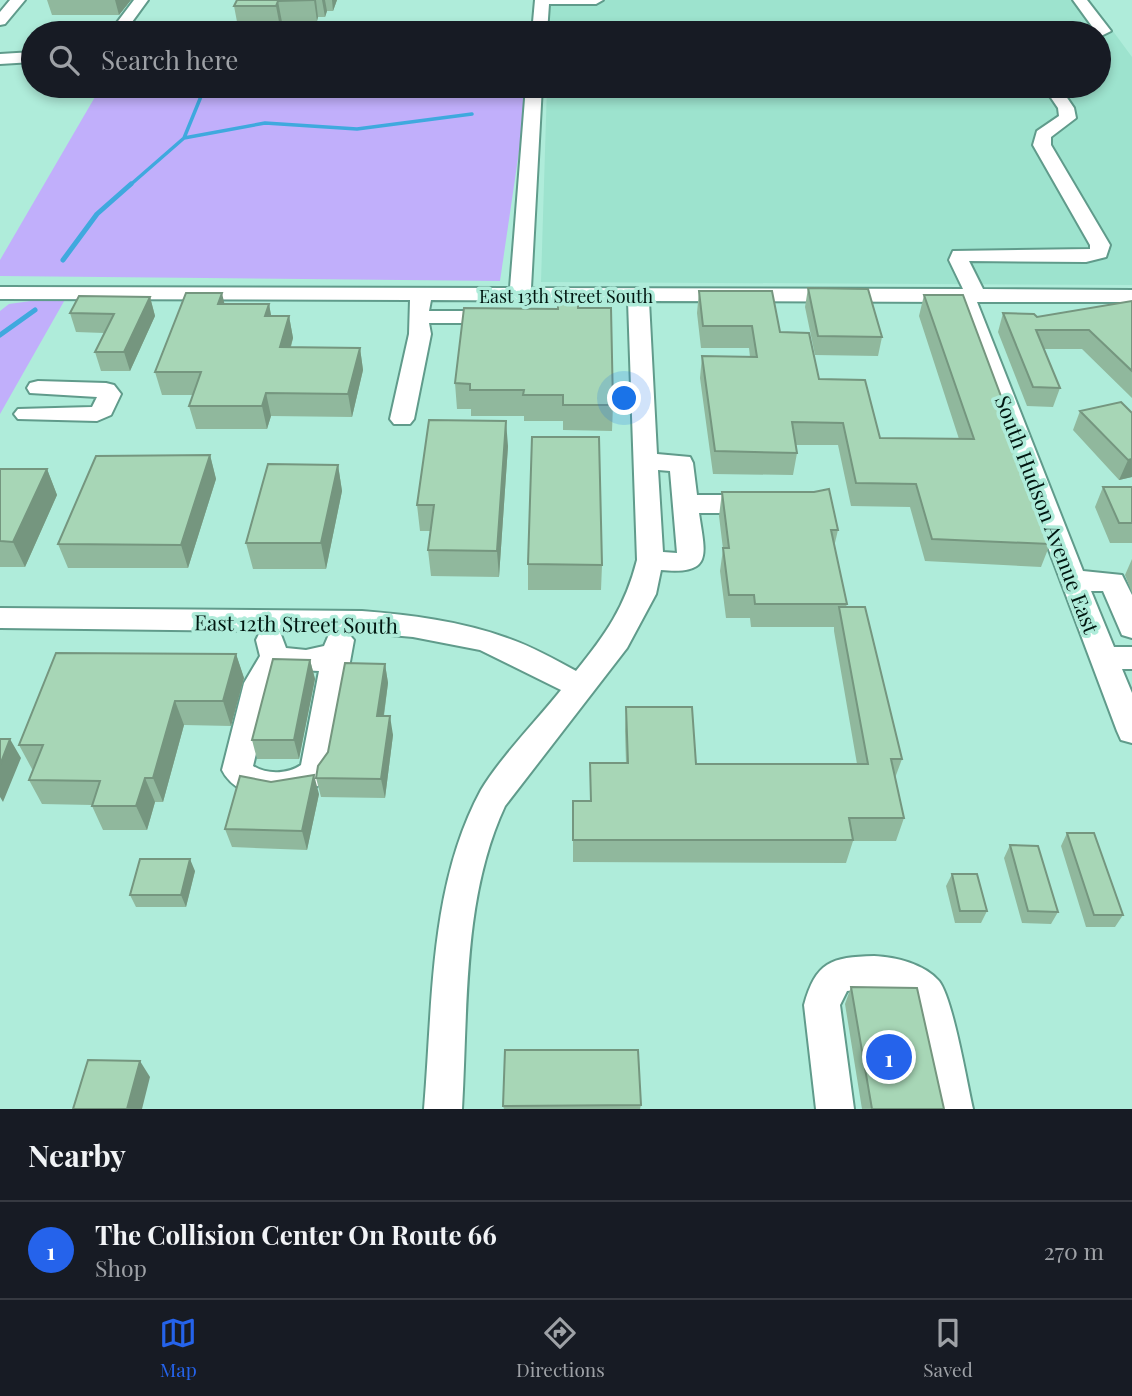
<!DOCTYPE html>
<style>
body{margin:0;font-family:"Playfair Display",serif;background:#20242c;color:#f1f3f6}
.you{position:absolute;left:625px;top:399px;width:24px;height:24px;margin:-18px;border:5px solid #fff;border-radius:50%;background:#1a73e8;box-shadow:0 0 0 10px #1a73e833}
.badge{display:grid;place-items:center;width:46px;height:46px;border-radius:50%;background:#2563eb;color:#fff;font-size:23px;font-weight:700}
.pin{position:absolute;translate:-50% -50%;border:4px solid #fff;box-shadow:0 2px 7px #0006}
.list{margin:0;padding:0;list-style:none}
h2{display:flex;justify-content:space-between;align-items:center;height:91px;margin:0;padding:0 28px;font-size:30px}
h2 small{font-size:23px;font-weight:400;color:#9ea1a6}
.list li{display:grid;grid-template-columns:46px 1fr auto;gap:21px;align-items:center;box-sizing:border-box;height:98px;padding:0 28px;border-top:2px solid #363941}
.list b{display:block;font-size:26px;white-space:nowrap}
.list p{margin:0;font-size:23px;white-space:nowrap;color:#9ea1a6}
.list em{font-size:23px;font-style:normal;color:#9ea1a6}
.icon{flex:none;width:38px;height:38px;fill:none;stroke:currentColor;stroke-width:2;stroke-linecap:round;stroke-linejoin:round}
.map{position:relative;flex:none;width:1132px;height:1109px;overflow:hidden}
.search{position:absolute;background:#171b24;box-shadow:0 4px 10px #0003;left:21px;right:21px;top:21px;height:77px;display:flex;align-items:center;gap:18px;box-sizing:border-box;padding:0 24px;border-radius:38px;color:#9ea1a6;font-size:26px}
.sheet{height:189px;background:#171b24}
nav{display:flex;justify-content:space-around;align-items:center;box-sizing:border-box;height:98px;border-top:2px solid #363941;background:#171b24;font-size:19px;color:#9ea1a6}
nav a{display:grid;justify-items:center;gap:4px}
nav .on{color:#2563eb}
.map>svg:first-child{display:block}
</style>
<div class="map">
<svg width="1132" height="1109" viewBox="0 0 1132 1109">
<rect width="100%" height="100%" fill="#afecda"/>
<!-- built -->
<path fill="#9de3ce" d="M 549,0 L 1090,0 L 1132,57 L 1132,285 L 541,282 L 547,86 L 1099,86 L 1099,33 L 548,33 Z"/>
<!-- green -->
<path fill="#c1affb" d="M 99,90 L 528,90 L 500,281 L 0,276 L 0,260 Z
M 67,296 L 0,414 L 0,311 L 9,304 Z"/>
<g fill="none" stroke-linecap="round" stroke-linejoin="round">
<!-- stream-far1 -->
<path stroke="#3fa9de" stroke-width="3.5" d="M 184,138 L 265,123 L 357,129 L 472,114
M 129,186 L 184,138 L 202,94"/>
<!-- stream -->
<path stroke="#3fa9de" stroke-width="5" d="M 63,260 L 97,214 L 131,184
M 0,335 L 35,310"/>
<!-- minor casing -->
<g stroke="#609b8b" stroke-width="4">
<path id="minor" d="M 10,0 L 25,0 L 5,24 L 0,25 L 0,12 Z
M 134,0 L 148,0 L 124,33 L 109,33 Z
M 535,0 L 603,0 L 596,4 L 549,4 L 547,33 L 532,33 Z
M 1073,0 L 1087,0 L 1111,31 L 1099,37 L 1099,33 L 1090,33 L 1094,29 Z
M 33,52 L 33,62 L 0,64 L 0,54 Z
M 526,86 L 542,86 L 531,288 L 963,289 L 949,260 L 953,251 L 1090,249 L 1090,245 L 1033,145 L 1037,131 L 1059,116 L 1058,108 L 1043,86 L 1059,86 L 1074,108 L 1076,118 L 1051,137 L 1051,145 L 1110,245 L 1106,257 L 1086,262 L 969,261 L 983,289 L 1132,290 L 1132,302 L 977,302 L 1083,571 L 1122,575 L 1132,595 L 1132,638 L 1122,635 L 1103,591 L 1091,591 L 1114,647 L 1132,647 L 1132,669 L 1122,669 L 1132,693 L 1132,743 L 1121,740 L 1117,731 L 956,302 L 649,301 L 657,454 L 690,457 L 693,463 L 697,495 L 756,495 L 765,498 L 769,504 L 765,510 L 756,513 L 699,513 C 705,554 714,575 661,570 L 656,594 L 627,648 L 505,806 C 462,898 468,1009 462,1109 L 424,1109 C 433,1003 429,886 481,790 C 500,758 537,720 561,690 L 480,650 L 413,637 L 346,631 L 354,640 L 330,771 C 312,808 240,807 222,770 L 244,683 L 260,656 L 256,640 L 260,632 L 266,631 L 0,628 L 0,608 L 362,611 C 411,615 461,621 507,638 C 531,646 554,659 576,671 C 606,634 625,607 637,560 L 628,301 L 431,300 L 429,311 L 500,311 L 511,317 L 500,323 L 429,323 L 431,334 L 414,419 L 410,424 L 394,424 L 390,419 L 409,334 L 410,300 L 0,299 L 0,287 L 510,288 ZM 658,470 L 670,471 L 677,553 L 663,552 ZM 274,631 L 335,631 L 330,632 L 324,646 L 306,650 L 286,648 L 280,632 ZM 281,669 L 319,671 L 301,765 C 288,774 267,775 253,766 L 273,683 Z
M 38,381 L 106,383 L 114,385 L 121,394 L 111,415 L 97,421 L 18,419 L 14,414 L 18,409 L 92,407 L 97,397 L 30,393 L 27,388 L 30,383 Z
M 874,956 C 896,957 924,964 939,981 C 953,999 967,1083 973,1109 L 935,1109 L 912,1004 C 894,986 871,988 847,991 L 840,1005 L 854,1109 L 816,1109 L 804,1005 C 816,962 831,957 874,956 Z"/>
</g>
<!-- minor -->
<use href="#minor" fill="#fff" fill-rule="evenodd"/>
</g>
<!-- wall -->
<path fill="#90b89d" d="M 47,0 L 131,0 L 119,15 L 52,15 Z
M 237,0 L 337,0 L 333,11 L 327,11 L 325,17 L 318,17 L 317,21 L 282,22 L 280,27 L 238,27 L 234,6 Z
M 808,288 L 882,337 L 878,356 L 815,355 L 805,307 Z
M 699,291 L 780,332 L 819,379 L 880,438 L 959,439 L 919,316 L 924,295 L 1014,431 L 1011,443 L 1050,544 L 1041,567 L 925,561 L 910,507 L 851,506 L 838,445 L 795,445 L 797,453 L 793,475 L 713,474 L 700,378 L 702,356 L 750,357 L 749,348 L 701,348 L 697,313 Z
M 150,297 L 155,316 L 130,371 L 101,371 L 95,352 L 104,333 L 76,332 L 70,313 Z
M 1132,301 L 1132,398 L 1082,349 L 1044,349 L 1060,388 L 1053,407 L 1027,406 L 998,332 L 1003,313 L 1037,317 Z
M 224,304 L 269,304 L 271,316 L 289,316 L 293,338 L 291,347 L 360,348 L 363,370 L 352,417 L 271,416 L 267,429 L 196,429 L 189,406 L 193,395 L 162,395 L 155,372 Z
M 578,308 L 613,405 L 612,431 L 563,430 L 563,421 L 524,421 L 524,416 L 471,416 L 471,409 L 457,409 L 455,383 L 558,309 Z
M 1121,402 L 1132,477 L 1119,480 L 1073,430 L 1080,411 Z
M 508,446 L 499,577 L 431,576 L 428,550 L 431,531 L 420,531 L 417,505 Z
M 210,455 L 216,479 L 188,568 L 68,568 L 58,544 Z
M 338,465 L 342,491 L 326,569 L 253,569 L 246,543 Z
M 0,469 L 47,469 L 57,495 L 25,567 L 0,567 Z
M 1103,487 L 1132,487 L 1132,543 L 1110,543 L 1095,507 Z
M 722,492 L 838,530 L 834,547 L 847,604 L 846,607 L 902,759 L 895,778 L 904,818 L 896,841 L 853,841 L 846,863 L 573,862 L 573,801 L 590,801 L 590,763 L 626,763 L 625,731 L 626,707 L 696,764 L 857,764 L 834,631 L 834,627 L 751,627 L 750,618 L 726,618 L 720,571 L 723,549 L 719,516 Z
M 1132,559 L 1132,593 L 1125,575 Z
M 528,564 L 602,565 L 601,590 L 528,590 Z
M 236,654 L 244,678 L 231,726 L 184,725 L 163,802 L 155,802 L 147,830 L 103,830 L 92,806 L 92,805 L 42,804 L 29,780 L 33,769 L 32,769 L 19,745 Z
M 310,660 L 315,679 L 299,759 L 257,759 L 252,740 Z
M 385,664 L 388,683 L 384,716 L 393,735 L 385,798 L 321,797 L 316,778 L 328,752 Z
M 319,794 L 307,850 L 232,847 L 225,829 Z
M 1067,833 L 1123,915 L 1115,927 L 1086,927 L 1061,846 Z
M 1010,845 L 1058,912 L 1051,924 L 1022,923 L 1004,858 Z
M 195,871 L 186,907 L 136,907 L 130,895 Z
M 952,874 L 987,911 L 981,923 L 955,923 L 946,886 Z
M 851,987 L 944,1109 L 862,1109 L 845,1004 Z
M 641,1105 L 640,1109 L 504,1109 L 503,1106 Z"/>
<!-- shaded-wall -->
<path fill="#75967f" d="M 115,0 L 131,0 L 119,15 Z
M 314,0 L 316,0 L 318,17 L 317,21 Z
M 322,0 L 325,0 L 327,11 L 325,17 Z
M 332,0 L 337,0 L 333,11 Z
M 278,1 L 282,22 L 280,27 L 276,6 Z
M 222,293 L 227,315 L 218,304 Z
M 150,297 L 155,316 L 130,371 L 124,352 Z
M 269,304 L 273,326 L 265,316 Z
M 289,316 L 293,338 L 284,369 L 280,347 Z
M 360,348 L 363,370 L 352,417 L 348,394 Z
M 266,393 L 271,416 L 267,429 L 262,406 Z
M 506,421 L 508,446 L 499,577 L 497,551 Z
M 210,455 L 216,479 L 188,568 L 181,545 Z
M 1132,459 L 1132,477 L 1119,480 L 1128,460 Z
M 338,465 L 342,491 L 326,569 L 321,543 Z
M 47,469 L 57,495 L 25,567 L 13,542 Z
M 236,654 L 244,678 L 231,726 L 223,701 Z
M 310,660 L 315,679 L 299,759 L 294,740 Z
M 385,664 L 388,683 L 381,735 L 377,716 Z
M 175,701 L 184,725 L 163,802 L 153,778 Z
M 390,716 L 393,735 L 385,798 L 381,779 Z
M 10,739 L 21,758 L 3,802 L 0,797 L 0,765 Z
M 314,775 L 319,794 L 307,850 L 302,831 Z
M 145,778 L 155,802 L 147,830 L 136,806 Z
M 190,859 L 195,871 L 186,907 L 181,895 Z
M 140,1061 L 150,1077 L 142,1109 L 127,1109 Z"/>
<!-- building -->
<path fill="#a7d6b6" stroke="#75967f" stroke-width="2" d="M 237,0 L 314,0 L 278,1 L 276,6 L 234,6 Z
M 808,288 L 868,289 L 882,337 L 818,336 Z
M 699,291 L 772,291 L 780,332 L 809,333 L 819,379 L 865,380 L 880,438 L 974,439 L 924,295 L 963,295 L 1014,431 L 1006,431 L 1050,544 L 932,539 L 916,484 L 856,483 L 843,423 L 792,422 L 797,453 L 715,451 L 702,356 L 757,357 L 752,326 L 703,326 Z
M 186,293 L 222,293 L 218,304 L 269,304 L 265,316 L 289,316 L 280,347 L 360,348 L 348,394 L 266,393 L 262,406 L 189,406 L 201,372 L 155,372 Z
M 79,296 L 150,297 L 124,352 L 95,352 L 114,314 L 70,313 Z
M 1132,301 L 1132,371 L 1089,330 L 1036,330 L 1060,388 L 1033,387 L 1003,313 L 1034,314 L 1037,317 Z
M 558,302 L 578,303 L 578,308 L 611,308 L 613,405 L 563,405 L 563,395 L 523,395 L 524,390 L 470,390 L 470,384 L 455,383 L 464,308 L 558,309 Z
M 1121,402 L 1132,413 L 1132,459 L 1128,460 L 1080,411 Z
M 429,420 L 506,421 L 497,551 L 428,550 L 434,505 L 417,505 Z
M 532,437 L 599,437 L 602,565 L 528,564 Z
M 210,455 L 181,545 L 58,544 L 96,456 Z
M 268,464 L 338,465 L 321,543 L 246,543 Z
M 0,469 L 47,469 L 13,542 L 0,541 Z
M 1103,487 L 1132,487 L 1132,523 L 1119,523 Z
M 829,489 L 838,530 L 831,530 L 847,604 L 755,604 L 754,595 L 729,595 L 723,548 L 729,548 L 722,492 L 814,492 Z
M 839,607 L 865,607 L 902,759 L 891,759 L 904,818 L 849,818 L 853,840 L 573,840 L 573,801 L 591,801 L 590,763 L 628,763 L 626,707 L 692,707 L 696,764 L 868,764 Z
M 56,653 L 236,654 L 223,701 L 175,701 L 153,778 L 145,778 L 136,806 L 92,806 L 100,781 L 29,780 L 43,745 L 19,745 Z
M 273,659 L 310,660 L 294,740 L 252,740 Z
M 345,663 L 385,664 L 377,716 L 390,716 L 381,779 L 316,778 L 318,766 L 328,752 Z
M 0,739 L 10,739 L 0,765 Z
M 314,775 L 302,831 L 225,829 L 240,776 L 271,782 Z
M 1067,833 L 1094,833 L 1123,915 L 1094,915 Z
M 1010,845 L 1038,846 L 1058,912 L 1028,911 Z
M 140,859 L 190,859 L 181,895 L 130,895 Z
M 952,874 L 977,874 L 987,911 L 960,911 Z
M 851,987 L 917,988 L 944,1109 L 872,1109 Z
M 505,1050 L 638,1050 L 641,1105 L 503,1106 Z
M 88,1060 L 140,1061 L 127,1109 L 73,1109 Z"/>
<g text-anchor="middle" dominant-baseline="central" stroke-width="7" stroke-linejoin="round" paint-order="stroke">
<!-- far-street labels -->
<g font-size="18" fill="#001610" stroke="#afecda">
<text x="566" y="296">East 13th Street South</text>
</g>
<!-- street labels -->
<g font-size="21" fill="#001610" stroke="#afecda">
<text transform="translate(1048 514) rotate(69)">South Hudson Avenue East</text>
<text transform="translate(296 623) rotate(1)">East 12th Street South</text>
</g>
</g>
</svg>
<div class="you"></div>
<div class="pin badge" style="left:889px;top:1057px">1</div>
<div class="search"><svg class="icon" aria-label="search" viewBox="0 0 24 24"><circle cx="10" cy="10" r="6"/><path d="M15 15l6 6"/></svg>Search here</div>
</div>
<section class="sheet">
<h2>Nearby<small></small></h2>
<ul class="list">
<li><span class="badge">1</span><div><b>The Collision Center On Route 66</b><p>Shop</p></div><em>270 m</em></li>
</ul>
</section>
<nav>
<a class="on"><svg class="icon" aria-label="map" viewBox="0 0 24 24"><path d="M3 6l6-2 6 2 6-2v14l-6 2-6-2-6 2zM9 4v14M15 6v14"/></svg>Map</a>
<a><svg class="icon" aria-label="directions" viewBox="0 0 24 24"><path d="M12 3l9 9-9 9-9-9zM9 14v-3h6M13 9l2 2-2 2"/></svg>Directions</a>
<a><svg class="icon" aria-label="saved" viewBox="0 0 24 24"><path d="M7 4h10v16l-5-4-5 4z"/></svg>Saved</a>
</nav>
